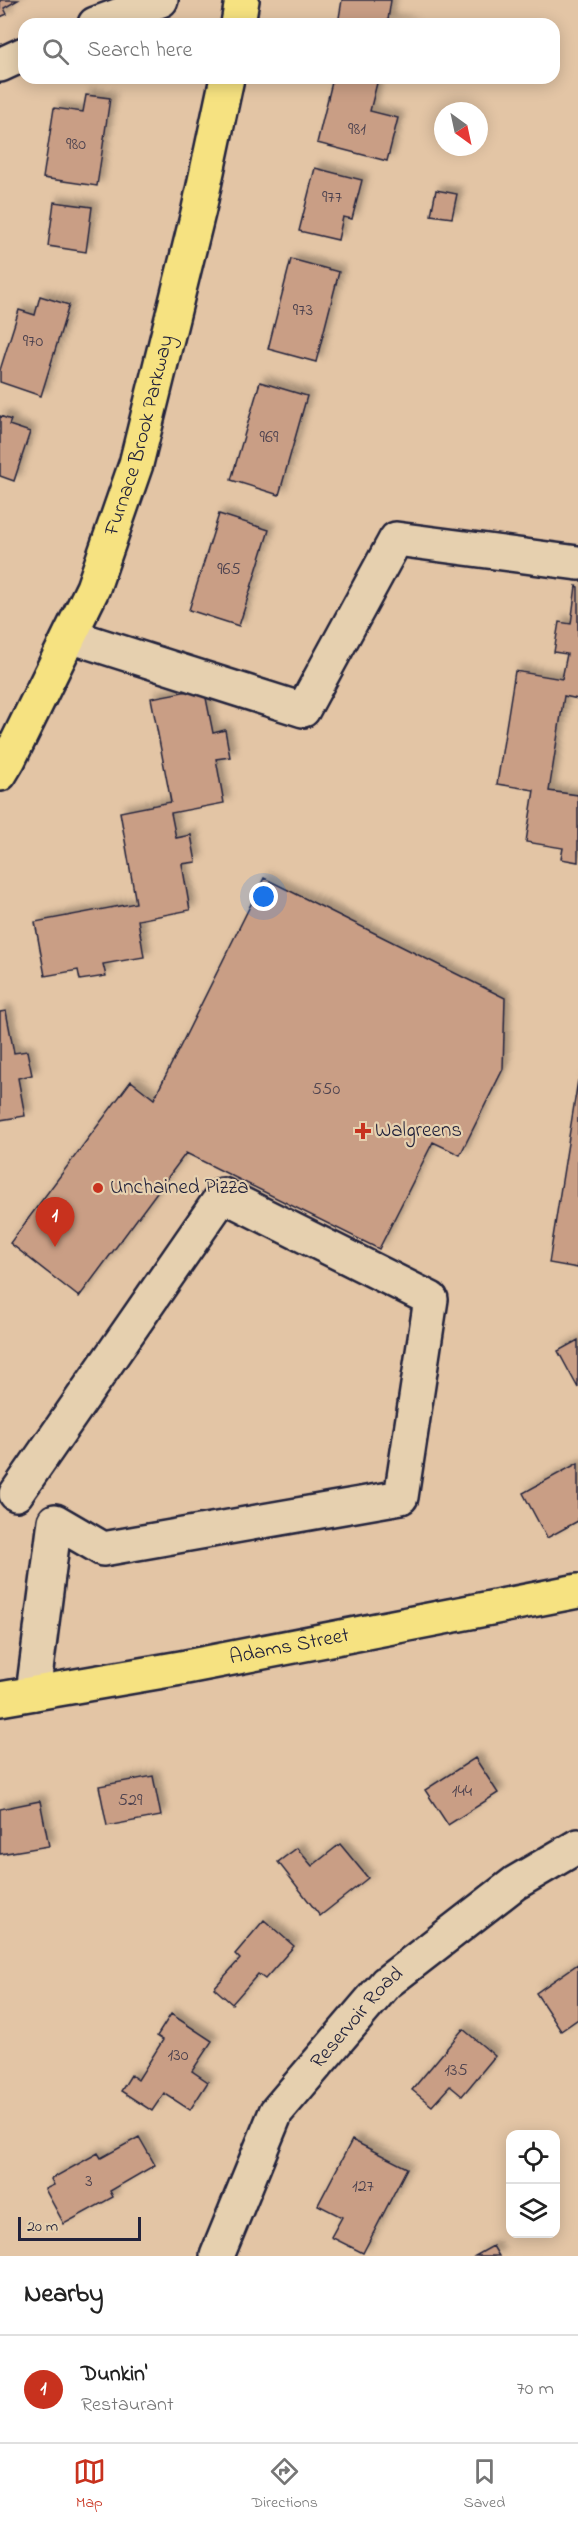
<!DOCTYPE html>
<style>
body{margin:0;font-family:"Indie Flower",sans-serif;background:#f2f2f2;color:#222}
.controls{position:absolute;right:18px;bottom:18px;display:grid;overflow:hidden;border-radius:12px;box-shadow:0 3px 15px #0003}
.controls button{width:54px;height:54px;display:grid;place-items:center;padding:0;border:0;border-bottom:2px solid #e0e0e0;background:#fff;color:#222;font:30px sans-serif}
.compass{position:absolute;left:434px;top:102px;width:54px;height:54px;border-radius:50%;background:#fff;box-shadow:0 3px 15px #0003;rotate:147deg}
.scale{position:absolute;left:18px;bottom:15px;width:123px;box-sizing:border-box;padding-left:6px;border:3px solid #22223b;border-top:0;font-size:16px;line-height:21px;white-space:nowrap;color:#22223b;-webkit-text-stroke:4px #e6d0af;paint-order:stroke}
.you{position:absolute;left:264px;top:897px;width:21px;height:21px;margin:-15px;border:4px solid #fff;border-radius:50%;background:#1a73e8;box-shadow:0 0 0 9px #1a73e833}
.badge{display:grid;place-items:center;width:39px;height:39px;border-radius:50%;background:#c8321e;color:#fff;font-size:20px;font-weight:700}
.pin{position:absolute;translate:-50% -50px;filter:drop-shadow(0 2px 3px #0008)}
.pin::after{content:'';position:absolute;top:32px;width:21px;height:18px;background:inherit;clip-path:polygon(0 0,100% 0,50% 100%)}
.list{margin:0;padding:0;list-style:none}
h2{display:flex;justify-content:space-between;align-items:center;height:78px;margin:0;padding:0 24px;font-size:26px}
h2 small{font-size:20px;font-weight:400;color:#767676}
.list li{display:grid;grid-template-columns:39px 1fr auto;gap:18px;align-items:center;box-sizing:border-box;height:108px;padding:0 24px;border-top:2px solid #e0e0e0}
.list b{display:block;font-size:22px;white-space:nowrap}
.list p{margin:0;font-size:20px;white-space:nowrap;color:#767676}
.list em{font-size:20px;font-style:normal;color:#767676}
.icon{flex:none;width:33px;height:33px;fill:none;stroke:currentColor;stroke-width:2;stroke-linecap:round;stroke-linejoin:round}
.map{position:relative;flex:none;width:578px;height:2256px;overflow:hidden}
.search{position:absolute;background:#fff;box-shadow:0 3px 15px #0003;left:18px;right:18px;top:18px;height:66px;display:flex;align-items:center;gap:15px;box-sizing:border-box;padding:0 21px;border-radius:18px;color:#767676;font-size:22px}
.sheet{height:186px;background:#fff}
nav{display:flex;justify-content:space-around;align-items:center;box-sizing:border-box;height:84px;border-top:2px solid #e0e0e0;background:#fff;font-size:16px;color:#767676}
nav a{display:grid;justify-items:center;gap:3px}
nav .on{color:#c8321e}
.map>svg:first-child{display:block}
</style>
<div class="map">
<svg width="578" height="2256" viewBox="0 0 578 2256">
<defs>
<filter id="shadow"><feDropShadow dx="5.5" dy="-5.5" stdDeviation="3" flood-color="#0004"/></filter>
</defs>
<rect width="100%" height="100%" fill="#e3c5a5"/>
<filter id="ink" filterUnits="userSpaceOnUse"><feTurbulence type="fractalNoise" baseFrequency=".0167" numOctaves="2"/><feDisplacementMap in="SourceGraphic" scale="12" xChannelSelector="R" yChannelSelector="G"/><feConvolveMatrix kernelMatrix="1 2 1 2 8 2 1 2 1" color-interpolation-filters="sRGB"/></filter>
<g filter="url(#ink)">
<!-- building -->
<path fill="#c99e85" stroke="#22223b" stroke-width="1.5" filter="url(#shadow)" d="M 0,0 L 18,0 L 4,8 L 7,14 L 0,17 Z
M 342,0 L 391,0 L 388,20 L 412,24 L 338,24 Z
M 333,78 L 378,79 L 370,111 L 398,118 L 387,161 L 317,143 Z
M 86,95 L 110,98 L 97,186 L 43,178 L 54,108 L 83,112 Z
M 315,168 L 362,180 L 352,219 L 343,217 L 338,240 L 299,231 Z
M 436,190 L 457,194 L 452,218 L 431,215 Z
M 54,202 L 92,207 L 86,252 L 48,246 Z
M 291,259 L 339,272 L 316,362 L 268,349 Z
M 40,296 L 69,305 L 41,396 L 0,382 L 0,370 L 19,310 L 35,315 Z
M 260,382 L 307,396 L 279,495 L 231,480 Z
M 0,416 L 11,420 L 9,425 L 30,432 L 14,481 L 0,476 Z
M 219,514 L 269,530 L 239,626 L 189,610 Z
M 576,586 L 578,587 L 578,699 L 564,696 L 549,791 L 578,795 L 578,862 L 561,859 L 563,848 L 526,842 L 534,790 L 497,784 L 515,671 L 562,679 L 567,654 L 554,652 L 559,622 L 571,624 Z
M 204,688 L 213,733 L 225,730 L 230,757 L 216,759 L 224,803 L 171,813 L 176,838 L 191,835 L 196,862 L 182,864 L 190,910 L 138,920 L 144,957 L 103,964 L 106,976 L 80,980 L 78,970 L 45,976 L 35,922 L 136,903 L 120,812 L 171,802 L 151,698 Z
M 264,878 L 505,998 L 503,1069 L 460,1155 L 433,1142 L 379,1249 L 186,1153 L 79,1297 L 10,1243 L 131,1081 L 154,1099 Z
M 6,1011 L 14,1053 L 27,1051 L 32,1075 L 18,1078 L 25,1116 L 0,1120 L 0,1012 Z
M 578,1080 L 578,1268 L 549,1263 Z
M 578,1340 L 578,1388 L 558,1351 Z
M 578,1463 L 578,1521 L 547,1538 L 523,1493 Z
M 475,1758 L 498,1793 L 448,1825 L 425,1790 Z
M 153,1776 L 161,1816 L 107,1826 L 99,1786 Z
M 40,1801 L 49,1846 L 0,1854 L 0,1809 Z
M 340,1844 L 368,1878 L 320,1916 L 278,1862 L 297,1848 L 312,1866 Z
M 264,1920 L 294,1946 L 265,1979 L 258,1974 L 232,2004 L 214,1988 L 240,1959 L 235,1954 Z
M 578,1964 L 578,2019 L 561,2031 L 536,1993 Z
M 171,2014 L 212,2041 L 192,2071 L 208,2082 L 190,2110 L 164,2093 L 152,2111 L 121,2091 L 131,2075 L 138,2080 L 163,2040 L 157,2036 Z
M 463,2029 L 495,2056 L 462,2096 L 450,2086 L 432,2106 L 412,2090 Z
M 139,2137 L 155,2165 L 110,2191 L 113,2197 L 64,2224 L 45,2189 L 54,2185 L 51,2179 L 98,2153 L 101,2158 Z
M 352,2140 L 407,2168 L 363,2253 L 331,2237 L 342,2217 L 318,2205 Z
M 493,2246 L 499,2256 L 475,2256 Z"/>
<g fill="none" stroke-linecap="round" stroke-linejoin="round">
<!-- minor casing -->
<g stroke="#22223b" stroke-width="38">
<g id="minor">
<path d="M 95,24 L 161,0"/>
<path d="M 0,65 L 24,54"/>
<path d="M 70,636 L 303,710 L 396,539 L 578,563"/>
<path d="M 16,1494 L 223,1195 L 431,1299 L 401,1497 L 103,1549 L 55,1521 L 33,1693"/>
<path id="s1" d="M 217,2256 L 276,2112 L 386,1983 L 515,1883 L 578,1846"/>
</g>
</g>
<!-- major casing -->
<g stroke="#22223b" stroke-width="38">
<g id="major">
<path d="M 238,24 L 242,0"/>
<path id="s2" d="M 0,774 L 9,759 L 93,588 L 136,464 L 199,209 L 227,78"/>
<path id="s3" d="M 0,1699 L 181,1668 L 578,1591"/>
</g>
</g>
<!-- minor -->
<use href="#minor" stroke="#e6d0af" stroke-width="33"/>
<!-- major -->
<use href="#major" stroke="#f6e281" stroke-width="33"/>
</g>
</g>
<!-- markers -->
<g fill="#c8321e" stroke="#e6d0af" stroke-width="2">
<path d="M360 1122h6v6h6v6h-6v6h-6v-6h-6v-6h6z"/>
<circle cx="98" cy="1188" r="6"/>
</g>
<g text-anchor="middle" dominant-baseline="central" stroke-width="4.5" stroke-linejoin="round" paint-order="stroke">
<!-- number labels -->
<g font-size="18" fill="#4c414e">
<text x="357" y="130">981</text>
<text x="76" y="145">980</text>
<text x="332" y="198">977</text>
<text x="303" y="311">973</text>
<text x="33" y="342">970</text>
<text x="269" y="438">969</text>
<text x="229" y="570">965</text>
<text x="326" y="1090">550</text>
<text x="462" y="1792">144</text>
<text x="130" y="1801">529</text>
<text x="178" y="2056">130</text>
<text x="456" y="2071">135</text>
<text x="89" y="2182">3</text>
<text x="363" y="2187">127</text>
</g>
<!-- street labels -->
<g font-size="21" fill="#22223b" stroke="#e6d0af">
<text stroke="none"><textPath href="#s2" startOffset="368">Furnace Brook Parkway</textPath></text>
<text stroke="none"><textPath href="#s3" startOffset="294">Adams Street</textPath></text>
<text stroke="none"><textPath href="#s1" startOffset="280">Reservoir Road</textPath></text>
</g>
<!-- poi labels -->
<g font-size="21" fill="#22223b" stroke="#e6d0af" text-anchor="start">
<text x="375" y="1131">Walgreens</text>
<text x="110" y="1188">Unchained Pizza</text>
</g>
</g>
</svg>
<div class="controls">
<button><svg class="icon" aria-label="locate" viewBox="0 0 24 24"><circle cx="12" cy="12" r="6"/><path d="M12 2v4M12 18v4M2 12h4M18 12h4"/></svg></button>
<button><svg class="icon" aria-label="layers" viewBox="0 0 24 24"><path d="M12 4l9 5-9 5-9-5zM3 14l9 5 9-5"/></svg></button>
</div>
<svg class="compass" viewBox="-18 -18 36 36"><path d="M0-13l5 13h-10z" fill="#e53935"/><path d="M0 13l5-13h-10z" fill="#767676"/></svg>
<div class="scale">20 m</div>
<div class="you"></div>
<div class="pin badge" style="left:55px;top:1247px">1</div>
<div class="search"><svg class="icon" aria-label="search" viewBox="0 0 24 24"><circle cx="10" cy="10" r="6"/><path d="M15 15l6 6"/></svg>Search here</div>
</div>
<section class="sheet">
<h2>Nearby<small></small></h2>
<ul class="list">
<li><span class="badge">1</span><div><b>Dunkin'</b><p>Restaurant</p></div><em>70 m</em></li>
</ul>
</section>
<nav>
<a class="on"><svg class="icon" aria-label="map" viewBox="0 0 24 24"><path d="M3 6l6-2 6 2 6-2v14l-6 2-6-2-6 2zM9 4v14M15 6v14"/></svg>Map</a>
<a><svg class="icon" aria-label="directions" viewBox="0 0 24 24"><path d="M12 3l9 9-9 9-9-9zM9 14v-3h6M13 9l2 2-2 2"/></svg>Directions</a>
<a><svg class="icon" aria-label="saved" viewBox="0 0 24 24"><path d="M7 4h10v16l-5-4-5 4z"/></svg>Saved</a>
</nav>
